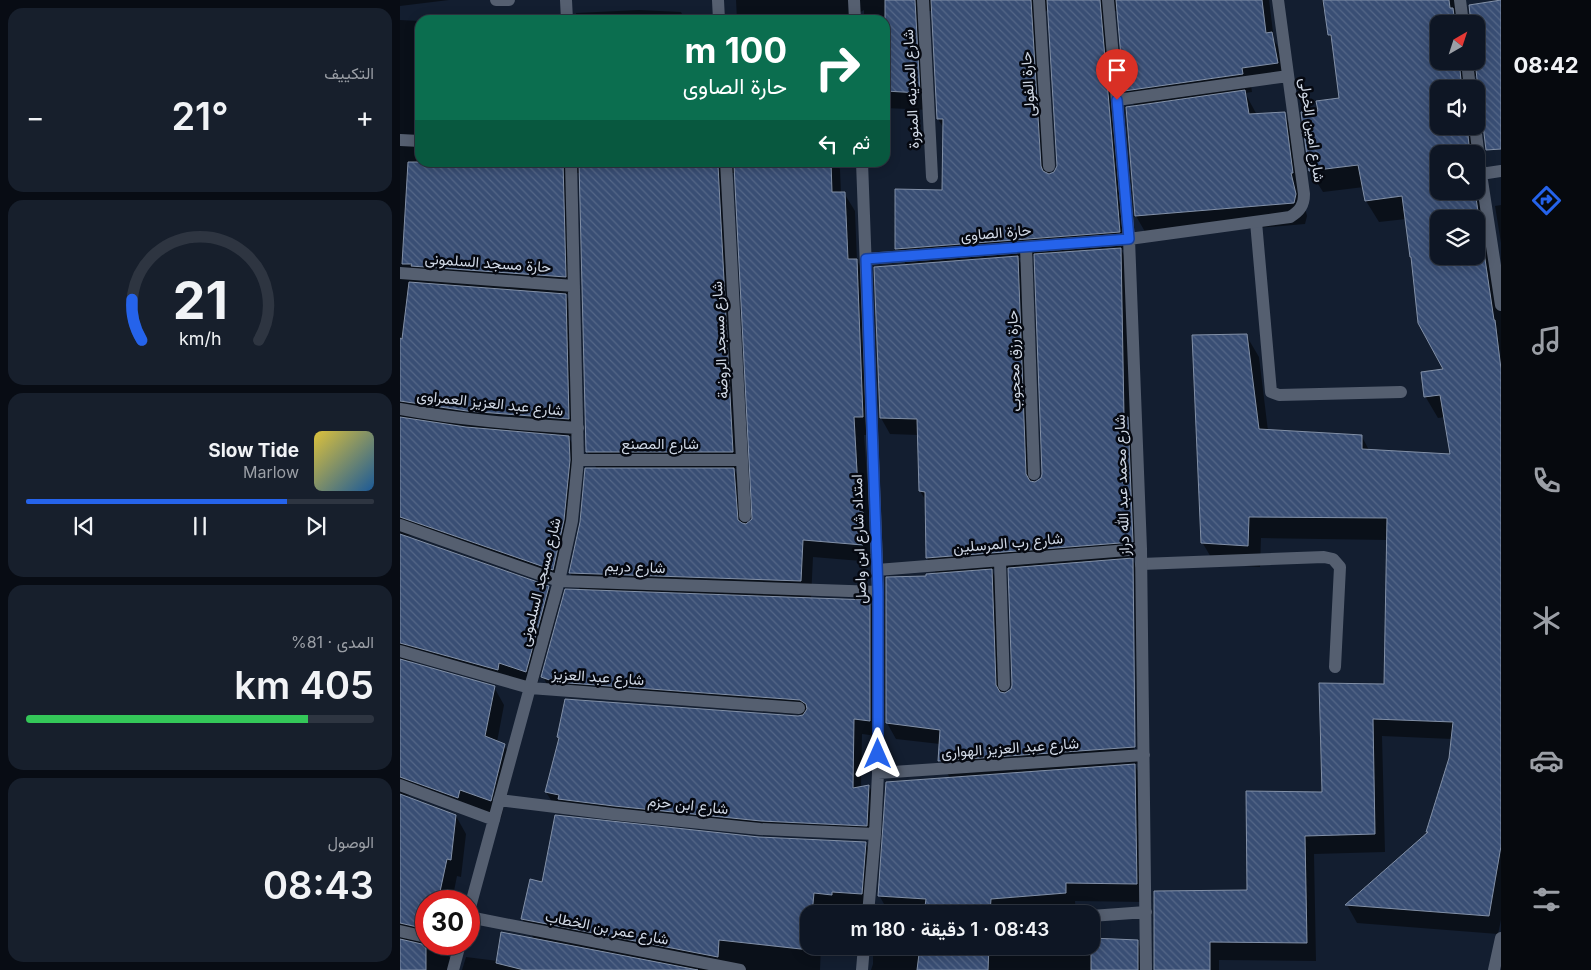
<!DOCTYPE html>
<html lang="ar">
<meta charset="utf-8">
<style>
:root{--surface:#0e1624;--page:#171f2c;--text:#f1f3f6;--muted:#9b9fa6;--line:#2e3541;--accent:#2563eb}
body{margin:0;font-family:Inter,Vazirmatn,sans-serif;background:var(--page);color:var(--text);direction:rtl;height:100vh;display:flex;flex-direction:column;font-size:19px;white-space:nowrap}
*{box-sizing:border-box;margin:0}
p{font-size:16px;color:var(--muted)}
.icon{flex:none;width:28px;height:28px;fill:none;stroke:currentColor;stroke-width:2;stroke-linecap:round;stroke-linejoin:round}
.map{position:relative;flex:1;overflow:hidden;direction:ltr}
.side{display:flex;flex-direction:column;gap:8px;padding:8px;background:#080c14;width:400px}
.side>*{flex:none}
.hud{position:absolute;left:15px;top:15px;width:475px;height:152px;border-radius:15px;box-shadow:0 2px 12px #0003,0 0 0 1px var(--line);direction:rtl;background:#0b6e4f;color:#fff;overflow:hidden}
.needle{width:32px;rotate:39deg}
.buttons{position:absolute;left:1030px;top:15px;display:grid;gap:10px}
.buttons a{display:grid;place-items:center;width:55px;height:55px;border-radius:10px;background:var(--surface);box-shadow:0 2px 12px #0003,0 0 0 1px var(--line);font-size:25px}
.speed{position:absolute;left:15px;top:890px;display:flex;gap:10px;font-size:25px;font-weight:700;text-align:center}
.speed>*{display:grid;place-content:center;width:65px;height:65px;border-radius:50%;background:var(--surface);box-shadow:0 2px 12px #0003,0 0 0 1px var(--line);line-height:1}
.speed .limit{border:8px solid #d22;background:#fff;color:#111}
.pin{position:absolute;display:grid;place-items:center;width:42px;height:42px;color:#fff;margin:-51px -21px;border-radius:50% 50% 50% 0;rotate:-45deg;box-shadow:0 0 5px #0007}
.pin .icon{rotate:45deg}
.me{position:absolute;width:55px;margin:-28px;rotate:0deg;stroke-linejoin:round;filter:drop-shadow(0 0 4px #0008)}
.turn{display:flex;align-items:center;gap:18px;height:105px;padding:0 20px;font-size:22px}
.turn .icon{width:65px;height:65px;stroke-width:2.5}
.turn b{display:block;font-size:35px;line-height:42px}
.then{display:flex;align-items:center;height:48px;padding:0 20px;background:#0003;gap:10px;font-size:19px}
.big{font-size:38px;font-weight:600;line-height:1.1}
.side .tile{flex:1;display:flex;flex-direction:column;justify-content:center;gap:8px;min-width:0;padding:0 18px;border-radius:15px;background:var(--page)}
.side .dial{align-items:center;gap:0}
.dial svg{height:130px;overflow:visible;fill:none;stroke:var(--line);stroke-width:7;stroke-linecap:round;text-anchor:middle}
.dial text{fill:var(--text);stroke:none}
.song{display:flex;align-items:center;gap:15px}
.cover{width:60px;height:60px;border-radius:8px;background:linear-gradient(135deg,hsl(50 70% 55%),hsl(210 70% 35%))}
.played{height:5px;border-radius:2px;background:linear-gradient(90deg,var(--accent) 75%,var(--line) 75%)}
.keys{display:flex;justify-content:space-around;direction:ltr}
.heat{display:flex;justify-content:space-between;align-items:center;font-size:28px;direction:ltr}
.charge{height:8px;border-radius:4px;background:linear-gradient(90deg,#34c759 81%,var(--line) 0)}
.trip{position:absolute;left:400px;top:905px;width:300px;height:50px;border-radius:15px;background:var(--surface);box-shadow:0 2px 12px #0003,0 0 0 1px var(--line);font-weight:600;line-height:50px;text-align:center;direction:rtl}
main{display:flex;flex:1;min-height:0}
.tabs{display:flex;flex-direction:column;width:90px;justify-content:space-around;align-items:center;background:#06090e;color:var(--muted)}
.tabs .icon{width:35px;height:35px}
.tabs .current{color:var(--accent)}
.tabs b{font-size:22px;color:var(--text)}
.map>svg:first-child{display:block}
</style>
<main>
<nav class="tabs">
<b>08:42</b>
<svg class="icon current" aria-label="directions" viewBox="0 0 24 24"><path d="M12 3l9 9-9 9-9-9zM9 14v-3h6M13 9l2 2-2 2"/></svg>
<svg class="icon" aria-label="music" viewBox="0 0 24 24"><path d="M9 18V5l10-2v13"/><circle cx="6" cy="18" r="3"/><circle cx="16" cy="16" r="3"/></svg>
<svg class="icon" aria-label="phone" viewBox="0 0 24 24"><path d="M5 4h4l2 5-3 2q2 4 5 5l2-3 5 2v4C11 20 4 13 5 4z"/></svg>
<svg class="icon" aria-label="climate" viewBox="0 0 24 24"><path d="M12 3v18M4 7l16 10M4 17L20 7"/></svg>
<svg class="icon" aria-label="car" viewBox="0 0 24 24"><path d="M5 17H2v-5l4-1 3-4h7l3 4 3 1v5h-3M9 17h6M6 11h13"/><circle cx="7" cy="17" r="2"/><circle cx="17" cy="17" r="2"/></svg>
<svg class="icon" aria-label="filters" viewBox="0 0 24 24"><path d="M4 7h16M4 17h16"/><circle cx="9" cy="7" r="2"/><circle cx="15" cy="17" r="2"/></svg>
</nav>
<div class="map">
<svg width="1101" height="970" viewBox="0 0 1101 970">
<defs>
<pattern id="building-back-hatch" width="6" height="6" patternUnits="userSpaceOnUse" patternTransform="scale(1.25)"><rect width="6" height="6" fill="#394e74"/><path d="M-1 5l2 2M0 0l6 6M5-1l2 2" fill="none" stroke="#556788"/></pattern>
</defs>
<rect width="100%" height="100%" fill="#131e30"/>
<path fill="#0007" fill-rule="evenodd" d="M0,0H49L0,6Z
M336,0H869L874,40L881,52L888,81L851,85L852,92L845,93L857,115L884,114L896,135L902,194L907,216L905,224L748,237L736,216L727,108L735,107L725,90L718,11H713L730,249L721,250L730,265L741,557L732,558L741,575L744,763L734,764L745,783L746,902L675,901L676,914H497L489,913L479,895L550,778L540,760V744L496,739L487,723L527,577L537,575L527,558L526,501L520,491L518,435L490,434L481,418L506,265L497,248L543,191L544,129L538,119L533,11H528L529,110L485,108V20H464V10L457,14L456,20H337ZM649,9L658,166L657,171L650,176L640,19L642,14ZM636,256L643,474L642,479L634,484L627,273L618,258ZM610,568L613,685L612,690L604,695L600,586L591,569ZM732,574H734L737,754H734Z
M922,0H1054L1059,10L1061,24H1039V61H1076L1101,1V80L1078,74L1072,79L1068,89H1039V126H1073L1101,307V652L988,540L861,538L860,567L815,564L802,542L846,335L859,357L868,431L962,437L969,450L1051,455L1045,417L1038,418L1025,396L1044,370L1013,260L1006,219L979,222L966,201L964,187L923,192L910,171L919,112L941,99L933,42L929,35L926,14L923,9ZM1039,154H1076V191H1039ZM1039,219H1076V256H1039Z
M239,10L281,12L285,20H177L176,13Z
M0,20L20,21V162H436L440,169L441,193H444L455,211L457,261L467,278L473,435H464L473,562L413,557L411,599L469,601L478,616V736L462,734L461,788L469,786L477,801L475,840L155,807L146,792L160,741L158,737L398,717L408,715L165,696L151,692L143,677L181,591L170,573L197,469L187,452L181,173H176L175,295L165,294L176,313L178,437L168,436L179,455L163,587L14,535L4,536L148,587L159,605L136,689L13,661L6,662L94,687L104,705L97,742L104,745L115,763L101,818L13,795L4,796L56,816L66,834L61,877L57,876L52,901H26V944H43L42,949L12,941L7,942L24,946L29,945L34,953L48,955L57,970H0ZM332,173H336L354,520L347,525L344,487L334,469H343Z
M1101,205V243L1095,206Z
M1101,676V920L1098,934L957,923L947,905L1028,834L1050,758L1052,739L982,736L985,852L914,854L916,961L819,960V970H755L848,891L923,793L985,685Z
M359,838L465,843L476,861L471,912L442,909V913L423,911V914H409V946H421L420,970H62L66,957L98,961L134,939L122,919L143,883Z
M737,941L747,959L748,970H471L473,964V946H518L645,951L646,946H691Z"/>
<path fill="url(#building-back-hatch)" stroke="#8290a7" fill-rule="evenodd" d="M485,0H515L520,93L485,91Z
M531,0H631L641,166L643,171L649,174L654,172L657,166L647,0H700L720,232L495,249V189L542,190L543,119H537Z
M716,0H862L866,33L872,32L878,63L842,68L843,74L724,91Z
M923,0H1049L1050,8H1053L1055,24H1039V61H1059L1062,89H1039V126H1067L1070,154H1039V191H1075L1094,320H1095L1101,369V846L1089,916L945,905L1028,832H1026L1049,758L1053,722L973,719L975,834L905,836L907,943L810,942V970H754V891L847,890L846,791L922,792L919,683L984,684L987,518L849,517L848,546L801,543L792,335L847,334L859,429L962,435V449L1050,454L1040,395L1024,397L1021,372L1043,369L1018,323L1011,257H1010L1002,196L965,201L958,165L909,171L901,112L918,111L916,101L939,98L931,35H928ZM1039,219H1076V256H1039Z
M1101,0V149L1086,150L1083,125L1081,121L1076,118V94L1078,88L1075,61L1076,24H1071L1069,5Z
M845,90L849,114L885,112L893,173H891L896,194L894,203L735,216L726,107Z
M8,162H163L166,277L11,266L12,264H2Z
M179,162H251L252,167L318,165L333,452H186Z
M348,162H431L432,192H445L448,259H457L463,417H454L457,471L461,512H463V545L403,540L401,581L169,573L180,522L185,468H334L338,520L342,523L346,524L352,519L334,165L348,164Z
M721,248L724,417H728L733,542L526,558L525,492L519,491L517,419L480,418L474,267L618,256L626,474L630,481L635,482L641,478L642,474L634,254Z
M9,282L166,294L169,419L67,411L0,401V338L2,339Z
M0,417L66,427L169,436L170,460L164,520L153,570L0,517Z
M0,534L149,586L126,672L99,663L98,670L0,643Z
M733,558L735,747L538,761L540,730L486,723V577L526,576V574L592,569L596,685L600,692L605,693L611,689L612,685L608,568Z
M165,589L470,600V721L454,719L453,788L469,785L467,826L361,821L214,806L158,799L159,795L145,792L159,738L157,737L165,699L398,716L403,715L407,709L406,704L400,700L155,682L141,677Z
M0,659L95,686L85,736L105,744L91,801L60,790L58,798L0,777Z
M735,764L737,884L666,883V893L591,899L590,914H524L526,899L478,896L486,782Z
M0,794L56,815L51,860L47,859L38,901H26V929L0,923Z
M155,815L359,837L466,842L462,894L432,892V895L414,893L412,914H409V946H410V950L319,940L318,957L121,919L130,879L142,882Z
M101,932L298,970H124L96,963Z
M691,938L738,940V970H691Z
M0,939L26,945V970H0Z
M520,946H589L588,970H517Z"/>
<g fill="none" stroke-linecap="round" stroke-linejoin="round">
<path stroke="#555f70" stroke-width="12" d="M856,222L871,392L879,395L1001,392
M741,564L924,557L933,559L940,567L935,667"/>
<path stroke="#555f70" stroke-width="12" d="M96,0H109
M166,0L167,20
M318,0L319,20
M454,0L455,20
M523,0L532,177
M639,0L649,166
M708,0L729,239L741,549L746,970
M1060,0L1063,24
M1067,61L1070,89
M717,100L888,76
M1075,126L1081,174L1101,305
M0,140L20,141
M326,162L345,516
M462,162L478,592V773L475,834L468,914
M1081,174L1101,171
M626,247L634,474
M466,259L729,239L890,217C900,211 904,205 904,194L878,0
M0,273L174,286
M0,409C59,420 118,424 178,428
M178,460H342
M0,525L159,581L478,592
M600,561L604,685
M477,570L741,549
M0,651L130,688L399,708
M478,773L744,755
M0,785L94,820
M99,800L213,814L360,829L475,834
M69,911L159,581L172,521L178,460L171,162
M691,916L746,912
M69,917L340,970
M0,931L26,937
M53,970L60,944
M462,970L464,946
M1094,970L1101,938"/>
</g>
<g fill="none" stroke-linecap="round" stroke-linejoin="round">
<defs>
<path id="route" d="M478,754V592L466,259L729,239L717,100"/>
</defs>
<use href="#route" stroke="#184099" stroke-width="12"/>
<use href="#route" stroke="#2563eb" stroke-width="9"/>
</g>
<g text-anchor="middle" stroke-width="5" stroke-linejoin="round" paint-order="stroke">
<g font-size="15" fill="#d0d8e5" stroke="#050810">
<text transform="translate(628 84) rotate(-94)" y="5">حارة الفولى</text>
<text transform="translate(511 89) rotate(-93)" y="5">شارع المدينه المنورة</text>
<text transform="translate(912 130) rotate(82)" y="5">شارع امين الخولى</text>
<text transform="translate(596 233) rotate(-5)" y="5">حارة الصاوى</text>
<text transform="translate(88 263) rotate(4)" y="5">حارة مسجد السلمونى</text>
<text transform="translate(320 340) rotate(-93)" y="5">شارع مسجد الروضة</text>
<text transform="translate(614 361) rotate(-92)" y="5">حارة رزق محجوب</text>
<text transform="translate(90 403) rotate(6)" y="5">شارع عبد العزيز العمراوى</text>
<text x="260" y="449">شارع المصنع</text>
<text transform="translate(722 485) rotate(-92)" y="5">شارع محمد عبد الله دراز</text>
<text transform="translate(459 539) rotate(-92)" y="5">امتداد شارع ابن واصل</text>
<text transform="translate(608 543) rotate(-5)" y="5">شارع رب المرسلين</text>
<text transform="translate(235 567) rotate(2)" y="5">شارع دريم</text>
<text transform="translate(140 582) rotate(-76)" y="5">شارع مسجد السلمونى</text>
<text transform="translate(198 677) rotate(4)" y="5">شارع عبد العزيز</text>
<text transform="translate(610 748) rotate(-4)" y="5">شارع عبد العزيز الهوارى</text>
<text transform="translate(288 805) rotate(6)" y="5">شارع ابن حزم</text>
<text transform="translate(207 928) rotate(11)" y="5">شارع عمر بن الخطاب</text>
</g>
</g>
</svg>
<div class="buttons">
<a><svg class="needle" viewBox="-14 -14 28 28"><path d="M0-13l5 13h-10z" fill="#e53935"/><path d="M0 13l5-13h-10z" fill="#9b9fa6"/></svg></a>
<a><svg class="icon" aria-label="sound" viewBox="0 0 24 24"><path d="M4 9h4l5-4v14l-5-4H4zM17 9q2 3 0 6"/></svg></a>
<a><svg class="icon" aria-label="search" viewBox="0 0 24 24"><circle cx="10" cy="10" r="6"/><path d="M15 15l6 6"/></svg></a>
<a><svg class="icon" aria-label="layers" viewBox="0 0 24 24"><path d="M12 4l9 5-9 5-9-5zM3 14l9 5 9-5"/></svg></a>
</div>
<div class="speed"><div class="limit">30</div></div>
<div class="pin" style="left:717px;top:100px;background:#d93025"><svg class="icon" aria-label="arrive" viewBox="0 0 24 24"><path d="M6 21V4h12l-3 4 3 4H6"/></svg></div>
<svg class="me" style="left:478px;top:754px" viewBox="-20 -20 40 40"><path d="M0-17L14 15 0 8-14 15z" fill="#2563eb" stroke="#fff" stroke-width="4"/></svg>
<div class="trip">08:43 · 1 دقيقة · 180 m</div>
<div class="hud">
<div class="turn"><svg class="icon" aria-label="right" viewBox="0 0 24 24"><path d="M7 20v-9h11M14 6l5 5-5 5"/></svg><div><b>100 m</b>حارة الصاوى</div></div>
<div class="then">ثم<svg class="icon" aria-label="left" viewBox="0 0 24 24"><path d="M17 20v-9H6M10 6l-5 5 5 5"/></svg></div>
</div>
</div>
<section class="side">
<div class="tile"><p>التكييف</p>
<div class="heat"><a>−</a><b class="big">21°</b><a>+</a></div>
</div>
<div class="tile dial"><svg viewBox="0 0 100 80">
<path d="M14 69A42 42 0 1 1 86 69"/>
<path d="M14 69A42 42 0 0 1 8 44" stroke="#2563eb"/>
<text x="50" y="56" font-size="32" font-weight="700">21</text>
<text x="50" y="72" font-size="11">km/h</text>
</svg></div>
<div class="tile">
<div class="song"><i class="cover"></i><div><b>Slow Tide</b><p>Marlow</p></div></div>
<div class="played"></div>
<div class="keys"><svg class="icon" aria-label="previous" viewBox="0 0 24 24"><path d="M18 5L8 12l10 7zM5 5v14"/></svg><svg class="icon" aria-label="pause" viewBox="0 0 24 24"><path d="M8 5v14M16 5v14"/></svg><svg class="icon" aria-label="next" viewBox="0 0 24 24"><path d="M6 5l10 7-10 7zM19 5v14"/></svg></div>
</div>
<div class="tile"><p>المدى · 81%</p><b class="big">405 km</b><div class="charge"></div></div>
<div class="tile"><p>الوصول</p><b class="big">08:43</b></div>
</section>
</main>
